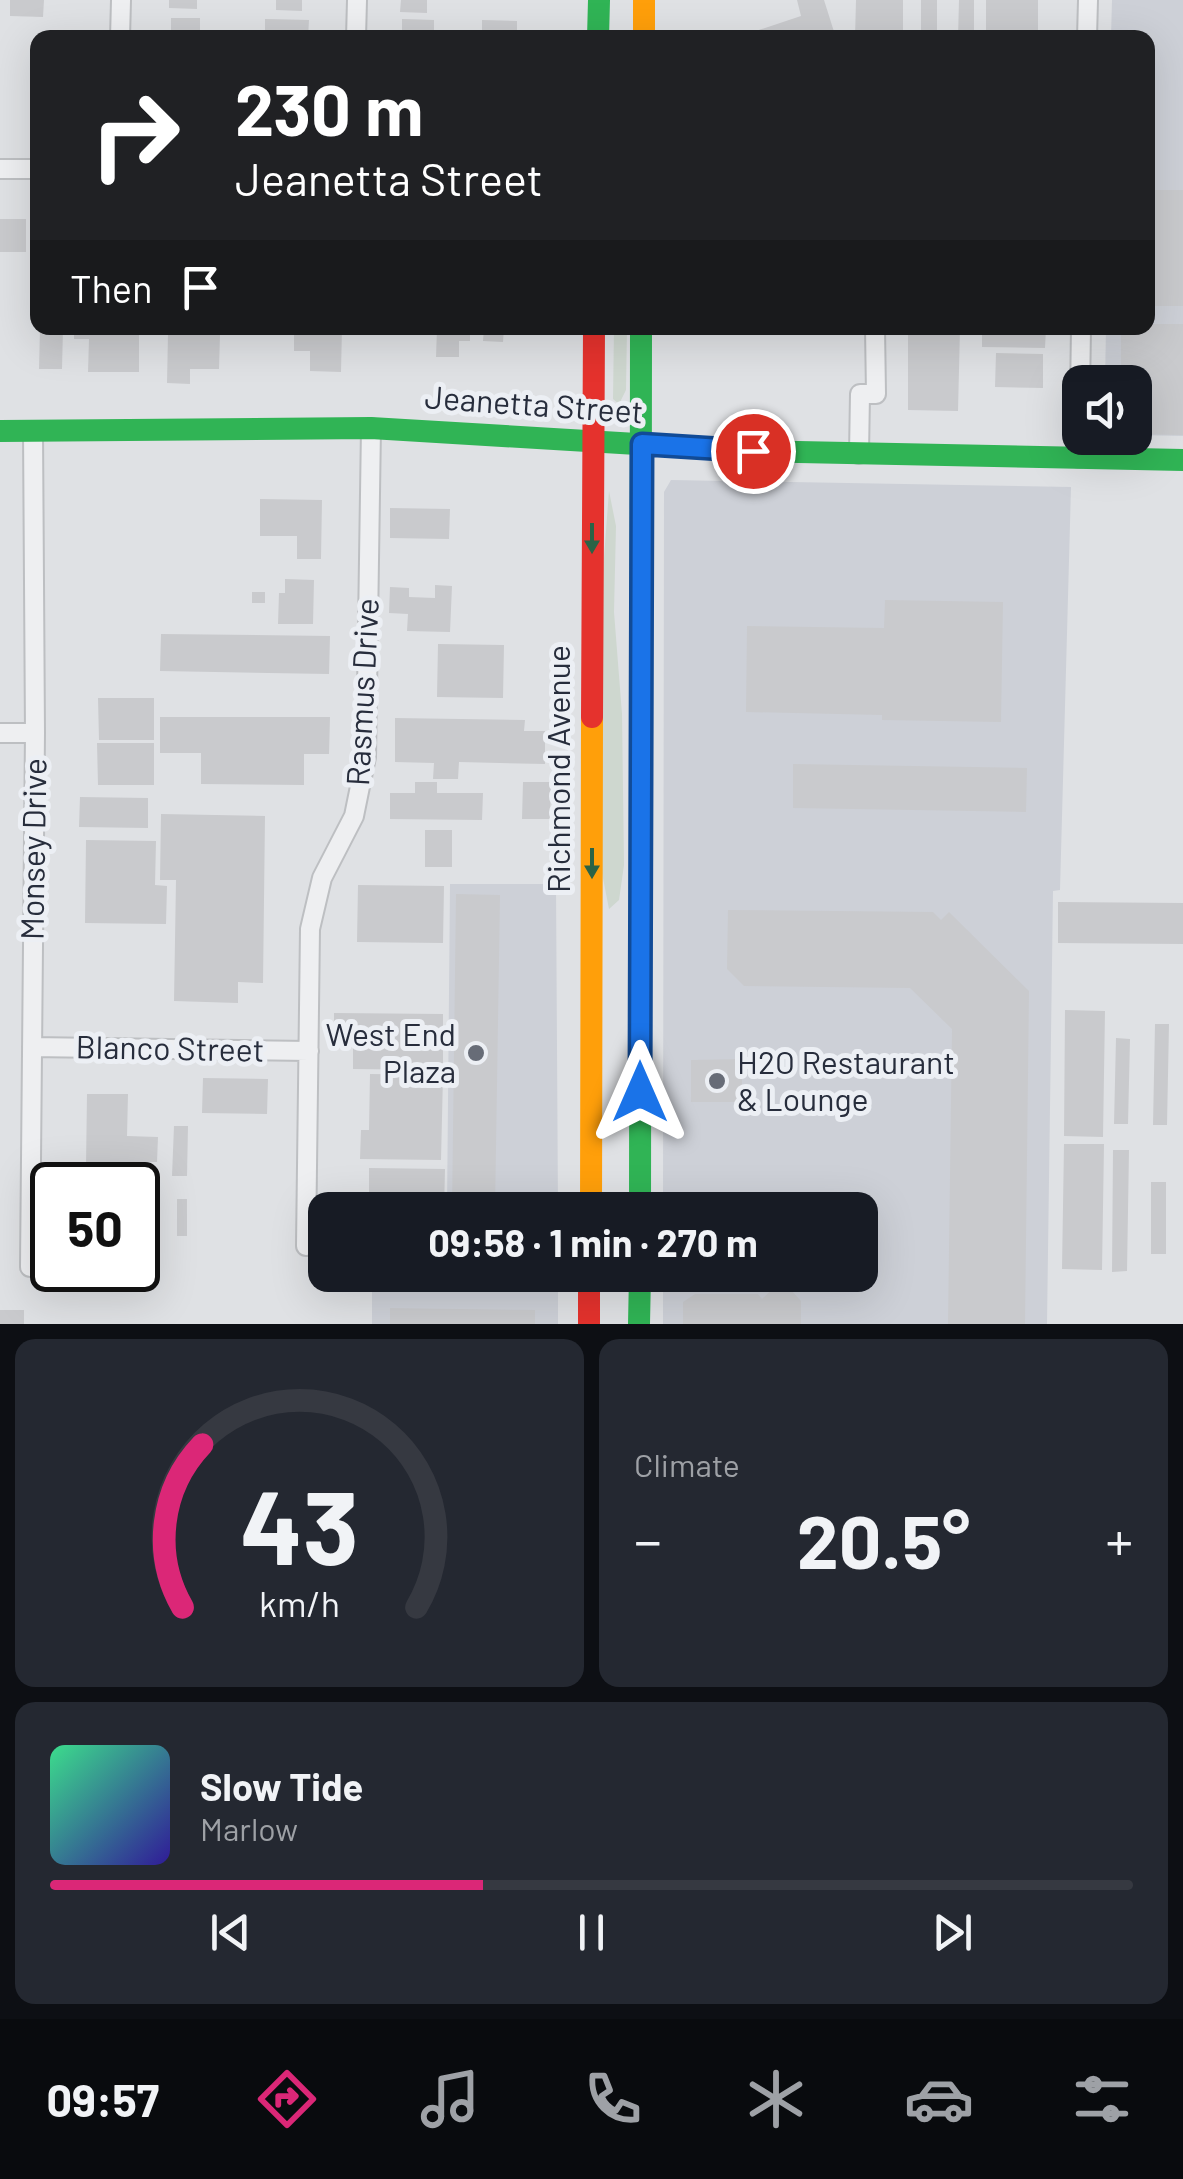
<!DOCTYPE html>
<meta charset="utf-8">
<style>
:root{--surface:#171b24;--page:#242831;--text:#f1f3f6;--muted:#9ea1a6;--line:#363941;--accent:#db2777}
body{margin:0;font-family:Barlow,sans-serif;background:var(--page);color:var(--text);height:100vh;display:flex;flex-direction:column;font-size:38px;white-space:nowrap}
*{box-sizing:border-box;margin:0}
p{font-size:32px;color:var(--muted)}
.icon{flex:none;width:55px;height:55px;fill:none;stroke:currentColor;stroke-width:2;stroke-linecap:round;stroke-linejoin:round}
.map{position:relative;height:1324px;overflow:hidden}
.drawer{display:flex;flex-direction:column;gap:15px;padding:15px;background:#0d0f14;flex:1}
.drawer>*{flex:none}
.hud{position:absolute;left:30px;top:30px;width:1125px;height:305px;border-radius:20px;box-shadow:0 10px 40px #0002;background:#202124;color:#fff;overflow:hidden}
.controls{position:absolute;left:1062px;top:365px;display:grid;gap:20px}
.controls a{display:grid;place-items:center;width:90px;height:90px;border-radius:20px;background:var(--surface);box-shadow:0 10px 40px #0002;font-size:50px}
.speed{position:absolute;left:30px;top:1162px;display:flex;gap:20px;font-size:50px;font-weight:700;text-align:center}
.speed>*{display:grid;place-content:center;width:130px;height:130px;border-radius:50%;background:var(--surface);box-shadow:0 10px 40px #0002;line-height:1}
.speed .limit{border:5px solid #111;border-radius:15px;background:#fff;color:#111}
.pin{position:absolute;display:grid;place-items:center;width:85px;height:85px;color:#fff;margin:-42px;border:5px solid #fff;border-radius:50%;box-shadow:0 2px 10px #0007}
.me{position:absolute;width:110px;margin:-55px;rotate:0deg;stroke-linejoin:round;filter:drop-shadow(0 0 8px #0008)}
.turn{display:flex;align-items:center;gap:35px;height:210px;padding:0 40px;font-size:45px}
.turn .icon{width:130px;height:130px;stroke-width:2.5}
.turn b{display:block;font-size:70px;line-height:85px}
.then{display:flex;align-items:center;height:95px;padding:0 40px;background:#0003;gap:20px;font-size:38px}
.big{font-size:75px;font-weight:700;line-height:1.1}
.drawer .widget{flex:1;display:flex;flex-direction:column;justify-content:center;gap:15px;min-width:0;padding:0 35px;border-radius:20px;background:var(--page)}
.drawer .dial{align-items:center;gap:0}
.dial svg{height:260px;overflow:visible;fill:none;stroke:var(--line);stroke-width:7;stroke-linecap:round;text-anchor:middle}
.dial text{fill:var(--text);stroke:none}
.song{display:flex;align-items:center;gap:30px}
.cover{width:120px;height:120px;border-radius:15px;background:linear-gradient(135deg,hsl(150 70% 55%),hsl(250 70% 35%))}
.played{height:10px;border-radius:5px;background:linear-gradient(90deg,var(--accent) 40%,var(--line) 40%)}
.keys{display:flex;justify-content:space-around;direction:ltr}
.heat{display:flex;justify-content:space-between;align-items:center;font-size:55px;direction:ltr}
.drawer .tiles{flex:1;display:grid;gap:15px;grid-template-columns:1fr 1fr}
.widget:last-child{grid-column:span 2}
.trip{position:absolute;left:308px;top:1192px;width:570px;height:100px;border-radius:20px;background:var(--surface);box-shadow:0 10px 40px #0002;font-weight:700;line-height:100px;text-align:center}
.tab-bar{display:flex;height:160px;justify-content:space-around;align-items:center;background:#090b0e;color:var(--muted)}
.tab-bar .icon{width:70px;height:70px}
.tab-bar .active{color:var(--accent)}
.tab-bar b{font-size:45px;color:var(--text)}
.map>svg:first-child{display:block}
</style>
<div class="map">
<svg width="1183" height="1324" viewBox="0 0 1183 1324">
<rect width="100%" height="100%" fill="#dfe1e4"/>
<path fill="#cdd0d7" d="M1112,0H1183V436L1135,435V382H1105L1106,328H1148V38L1111,37Z
M671,480L1071,487L1060,890L1053,891L1047,1324H663V1275H860V1210H663L664,492Z
M450,884H556L558,1210H447Z
M447,1275H558V1324H372V1286L446,1288Z"/>
<path fill="#ced7cf" d="M614,328H627L626,390L619,404L613,399Z
M609,491L616,526L614,612L622,714L624,865L619,900L609,909L602,873L601,597Z"/>
<path fill="#c9cacd" d="M10,0H44L43,17L10,16Z
M169,0H197V9L169,8Z
M276,0H302V11L276,10Z
M401,0H427V13L400,12Z
M797,0H824L836,38H735L801,16Z
M856,0H903V38H855Z
M921,0H937V38H921Z
M959,0H974V38H958Z
M986,0H1038V38H986Z
M171,18H200V38H171Z
M265,19L309,20L308,38L265,37Z
M402,19L434,20V38H402Z
M482,20L517,21V38H482Z
M1148,190H1183V306H1148Z
M0,219H26V252H0Z
M33,222H38V253H33Z
M1148,324H1183V435L1135,434V382H1121V328H1148Z
M40,328H63L62,369H39Z
M74,328H100V335H139V372H88L89,339H74Z
M326,328H342L341,372L310,371V351H294V334H326Z
M437,328H470V341H459V357H436Z
M484,328H504L503,342L483,341Z
M908,328H960L958,411L908,410Z
M982,328H1046L1045,348L982,347Z
M168,334L220,335L219,369H190V384L167,383Z
M996,353L1043,354V388L995,387Z
M260,499L322,500L321,559H297V536H260Z
M390,508L450,509L449,539L390,538Z
M285,579L314,580L313,624H278L279,593H285Z
M435,585L452,586L450,632L407,631L408,614L389,613L390,587L409,588V597L435,598Z
M252,592H265V603H252Z
M885,600L1003,602L1001,722L882,720V715L746,712L747,626L884,628Z
M161,634L330,636L329,674L160,671Z
M438,644L504,645L503,698L437,697Z
M98,698H154V740H99Z
M160,717H330L329,754H304V785L201,784V753H160Z
M395,718L525,720L524,731H545V764L459,762L458,779H433L434,763L395,762Z
M97,743H154V785H98Z
M793,764L1027,768L1026,812L793,808Z
M415,782H437V793H483L482,820L390,819V793H415Z
M523,782H551L550,819H522Z
M80,797L148,798V828L79,827Z
M161,814L265,816L263,983L238,982V1003L174,1001L176,880H160Z
M425,830H452V867H425Z
M86,840L156,841L155,885L167,886L166,924L85,923Z
M358,885L444,886L443,943L357,942Z
M456,894L500,895L495,1210H452Z
M1058,902L1183,903V944L1058,943Z
M728,910L933,912L941,920L949,912L1029,991L1025,1324H948L952,1029L910,988L744,986L727,969Z
M1065,1010L1105,1011L1103,1137L1064,1136Z
M334,1013L443,1014V1070L353,1069V1044H334Z
M1155,1024H1169L1167,1125H1153Z
M1116,1038L1130,1039L1128,1124H1114Z
M742,1059V1102H691V1060Z
M370,1074L443,1075L441,1160L360,1159L361,1130H369Z
M203,1078L268,1079L267,1114L202,1113Z
M87,1094H128L127,1136L158,1137L157,1162H114V1185H76L77,1166H86Z
M174,1126H188L187,1176H172Z
M1064,1144H1104L1102,1270L1062,1269Z
M1113,1150H1129L1127,1271L1112,1272Z
M369,1168L445,1169L444,1210H369Z
M1151,1182H1166V1254H1151Z
M177,1199H187V1236H177Z
M705,1201L744,1202V1210H705Z
M451,1275H494L493,1287L451,1286Z
M782,1280L801,1301V1324H683V1302L695,1294H758L762,1299Z
M390,1308L535,1310V1324H390Z
M0,1310H24V1324H0Z"/>
<g fill="none" stroke-linecap="round" stroke-linejoin="round">
<defs>
<path id="street" d="M120,38L121,0
M356,38L357,0
M1087,38L1088,0
M0,169H38
M859,454L860,394H876L875,328
M1079,458L1081,328
M0,733H35
M32,1047L309,1051
M306,1246L310,929L322,878L354,816L366,757L371,428
M30,1267L35,733L33,431"/>
</defs>
<use href="#street" stroke="#bdbfc2" stroke-width="22"/>
<use href="#street" stroke="#eeeff1" stroke-width="18"/>
<path stroke="#30b455" stroke-width="22" d="M598,38L599,0
M0,431L371,428L753,451L1183,460
M640,1210L641,328
M639,1324L640,1275"/>
<path stroke="#ff9f0a" stroke-width="22" d="M644,0V38
M591,1210L592,717"/>
<path stroke="#e5322d" stroke-width="22" d="M592,717L594,328
M589,1275V1324"/>
</g>
<defs><path id="oneway-solid" d="M-6-.8H1V-3.2L6.5 0L1 3.2V.8H-6Z" transform="scale(2.5)"/></defs>
<g fill="#2b6346">
<use href="#oneway-solid" transform="translate(592 538) rotate(90)"/>
<use href="#oneway-solid" transform="translate(592 863) rotate(90)"/>
</g>
<g fill="none" stroke-linecap="round" stroke-linejoin="round">
<defs>
<path id="route" d="M640,1092L642,444L753,451"/>
</defs>
<use href="#route" stroke="#114b97" stroke-width="25"/>
<use href="#route" stroke="#1a73e8" stroke-width="18"/>
</g>
<g fill="#676c77" stroke="#eceff4" stroke-width="4">
<circle cx="476" cy="1053" r="10"/>
<circle cx="717" cy="1081" r="10"/>
</g>
<g text-anchor="middle" stroke-width="10" stroke-linejoin="round" paint-order="stroke">
<g font-size="32" fill="#272d3c" stroke="#eceff4">
<text transform="translate(534 405) rotate(4)" y="11">Jeanetta Street</text>
<text transform="translate(363 692) rotate(-87)" y="11">Rasmus Drive</text>
<text transform="translate(559 769) rotate(-90)" y="11">Richmond Avenue</text>
<text transform="translate(34 849) rotate(-89)" y="11">Monsey Drive</text>
<text transform="translate(170 1049) rotate(1)" y="11">Blanco Street</text>
</g>
<g font-size="32" fill="#272d3c" stroke="#eceff4" text-anchor="end">
<text x="456" y="1046">West End<tspan x="456" dy="37">Plaza</tspan></text>
<text x="737" y="1074" text-anchor="start">H2O Restaurant<tspan x="737" dy="37">&amp; Lounge</tspan></text>
</g>
</g>
</svg>
<div class="controls">
<a><svg class="icon" aria-label="sound" viewBox="0 0 24 24"><path d="M4 9h4l5-4v14l-5-4H4zM17 9q2 3 0 6"/></svg></a>
</div>
<div class="speed"><div class="limit">50</div></div>
<div class="pin" style="left:753px;top:451px;background:#d93025"><svg class="icon" aria-label="arrive" viewBox="0 0 24 24"><path d="M6 21V4h12l-3 4 3 4H6"/></svg></div>
<svg class="me" style="left:640px;top:1092px" viewBox="-20 -20 40 40"><path d="M0-17L14 15 0 8-14 15z" fill="#1a73e8" stroke="#fff" stroke-width="4"/></svg>
<div class="trip">09:58 · 1 min · 270 m</div>
<div class="hud">
<div class="turn"><svg class="icon" aria-label="right" viewBox="0 0 24 24"><path d="M7 20v-9h11M14 6l5 5-5 5"/></svg><div><b>230 m</b>Jeanetta Street</div></div>
<div class="then">Then<svg class="icon" aria-label="arrive" viewBox="0 0 24 24"><path d="M6 21V4h12l-3 4 3 4H6"/></svg></div>
</div>
</div>
<section class="drawer">
<div class="tiles">
<div class="widget dial"><svg viewBox="0 0 100 80">
<path d="M14 69A42 42 0 1 1 86 69"/>
<path d="M14 69A42 42 0 0 1 20 19" stroke="#db2777"/>
<text x="50" y="56" font-size="32" font-weight="700">43</text>
<text x="50" y="72" font-size="11">km/h</text>
</svg></div>
<div class="widget"><p>Climate</p>
<div class="heat"><a>−</a><b class="big">20.5°</b><a>+</a></div>
</div>
<div class="widget">
<div class="song"><i class="cover"></i><div><b>Slow Tide</b><p>Marlow</p></div></div>
<div class="played"></div>
<div class="keys"><svg class="icon" aria-label="previous" viewBox="0 0 24 24"><path d="M18 5L8 12l10 7zM5 5v14"/></svg><svg class="icon" aria-label="pause" viewBox="0 0 24 24"><path d="M8 5v14M16 5v14"/></svg><svg class="icon" aria-label="next" viewBox="0 0 24 24"><path d="M6 5l10 7-10 7zM19 5v14"/></svg></div>
</div>
</div>
</section>
<nav class="tab-bar">
<b>09:57</b>
<svg class="icon active" aria-label="directions" viewBox="0 0 24 24"><path d="M12 3l9 9-9 9-9-9zM9 14v-3h6M13 9l2 2-2 2"/></svg>
<svg class="icon" aria-label="music" viewBox="0 0 24 24"><path d="M9 18V5l10-2v13"/><circle cx="6" cy="18" r="3"/><circle cx="16" cy="16" r="3"/></svg>
<svg class="icon" aria-label="phone" viewBox="0 0 24 24"><path d="M5 4h4l2 5-3 2q2 4 5 5l2-3 5 2v4C11 20 4 13 5 4z"/></svg>
<svg class="icon" aria-label="climate" viewBox="0 0 24 24"><path d="M12 3v18M4 7l16 10M4 17L20 7"/></svg>
<svg class="icon" aria-label="car" viewBox="0 0 24 24"><path d="M5 17H2v-5l4-1 3-4h7l3 4 3 1v5h-3M9 17h6M6 11h13"/><circle cx="7" cy="17" r="2"/><circle cx="17" cy="17" r="2"/></svg>
<svg class="icon" aria-label="filters" viewBox="0 0 24 24"><path d="M4 7h16M4 17h16"/><circle cx="9" cy="7" r="2"/><circle cx="15" cy="17" r="2"/></svg>
</nav>
